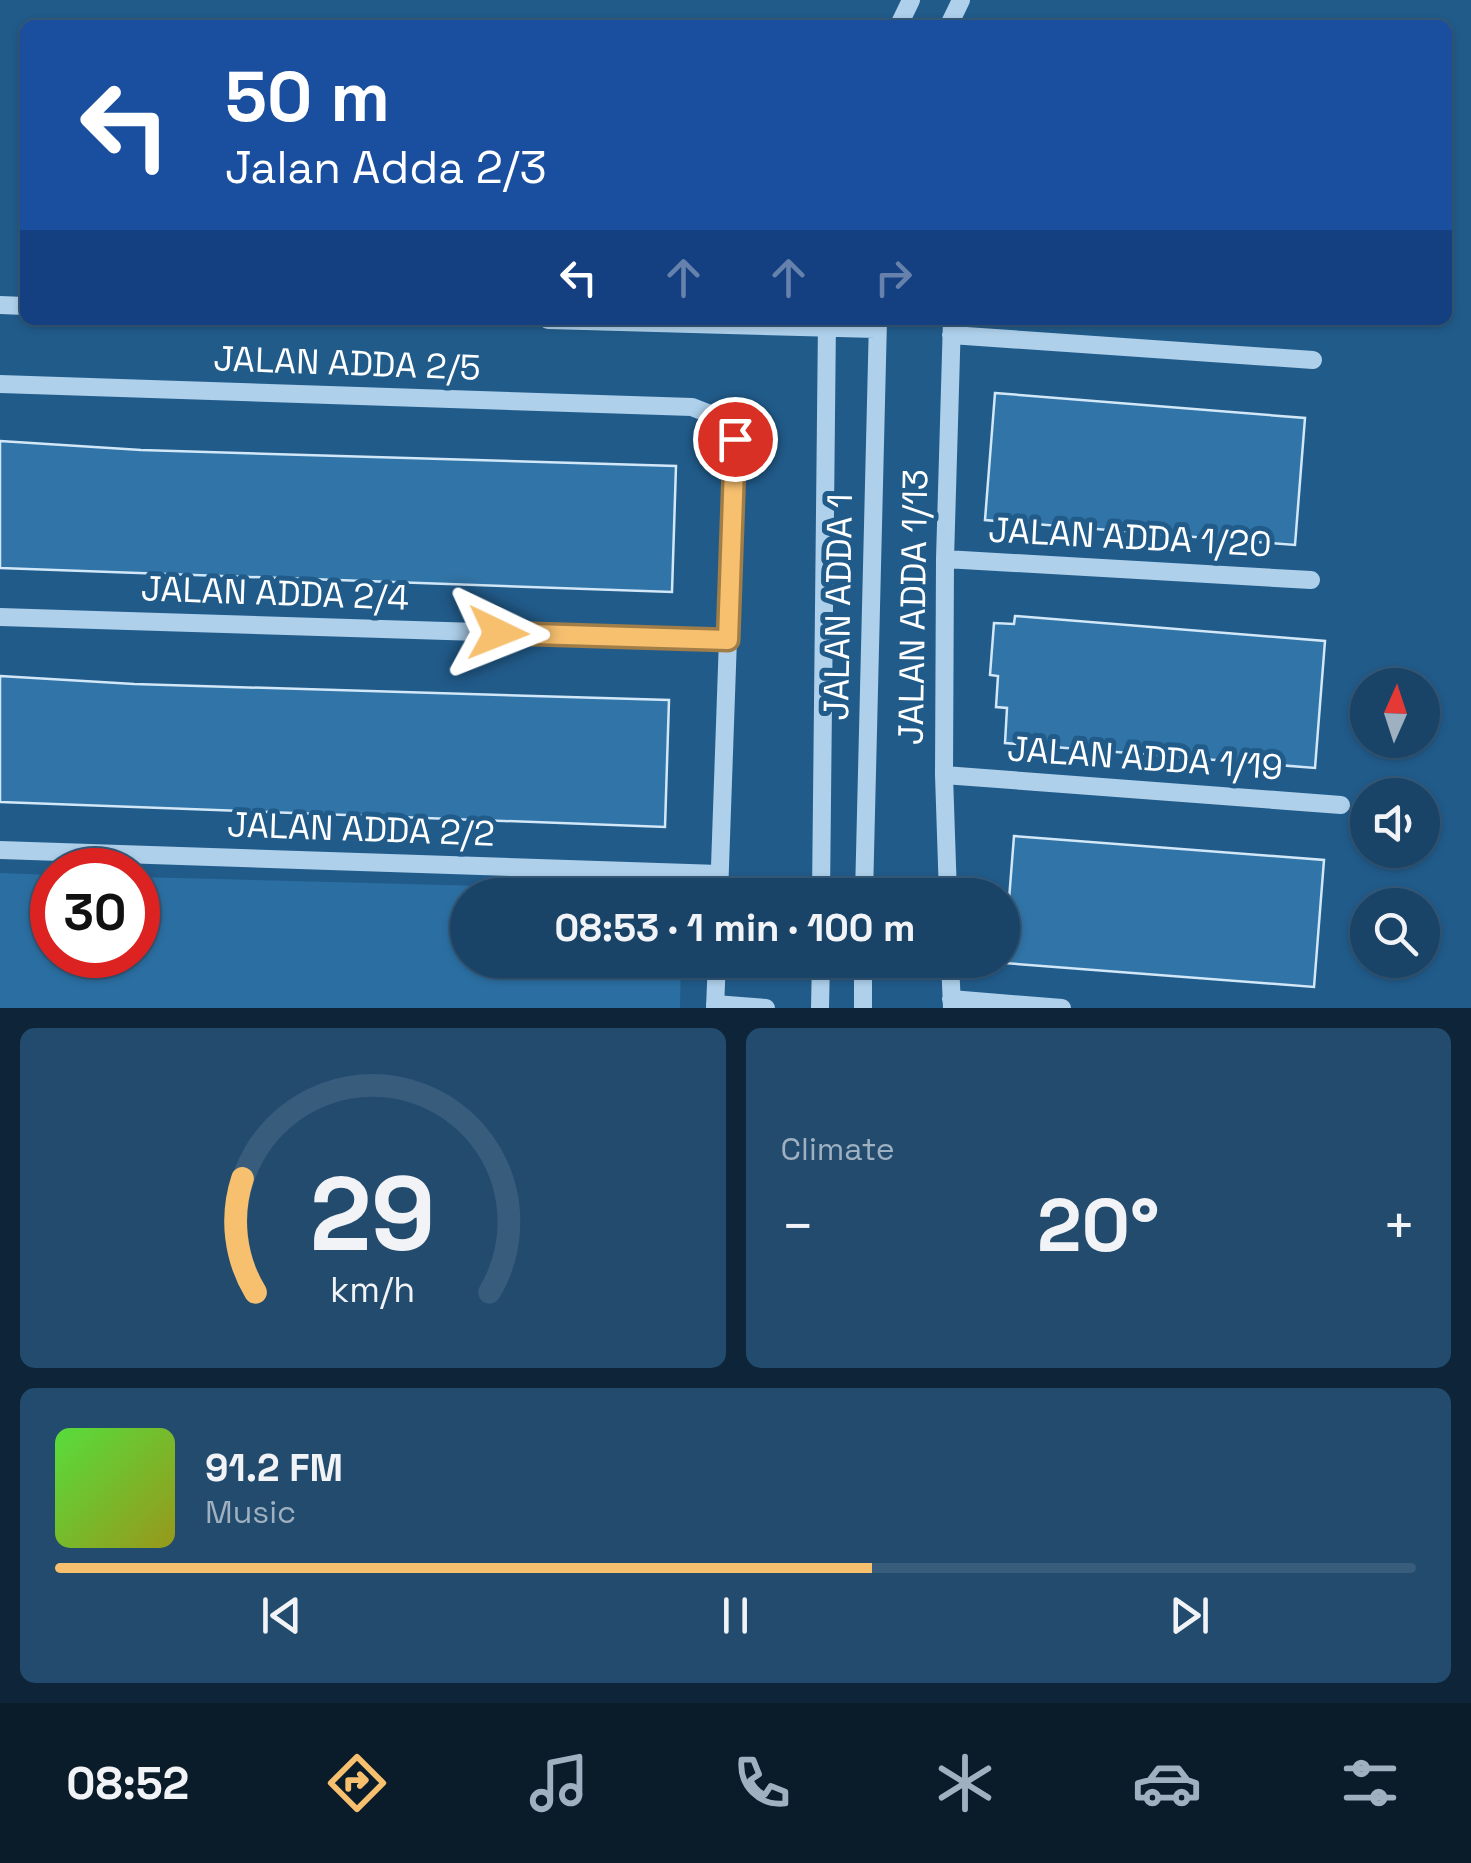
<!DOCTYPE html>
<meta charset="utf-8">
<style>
:root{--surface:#194468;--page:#224b6e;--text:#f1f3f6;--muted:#9fb0c0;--line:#375c7c;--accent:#f7c06f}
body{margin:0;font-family:"Space Grotesk",sans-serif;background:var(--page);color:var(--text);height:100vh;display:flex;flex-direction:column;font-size:38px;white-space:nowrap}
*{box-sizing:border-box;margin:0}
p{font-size:32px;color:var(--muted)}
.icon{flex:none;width:55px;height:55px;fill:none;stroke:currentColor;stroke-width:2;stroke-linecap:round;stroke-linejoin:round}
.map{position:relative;height:1008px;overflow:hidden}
.side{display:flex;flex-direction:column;gap:20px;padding:20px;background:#0e2539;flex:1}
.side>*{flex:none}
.top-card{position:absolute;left:20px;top:20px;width:1432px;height:305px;border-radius:15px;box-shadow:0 2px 8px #0004,0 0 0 2px var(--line);background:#1a4fa0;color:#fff;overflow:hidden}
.needle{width:65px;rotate:3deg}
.buttons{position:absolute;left:1350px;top:668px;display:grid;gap:20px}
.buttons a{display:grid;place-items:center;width:90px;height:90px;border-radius:50%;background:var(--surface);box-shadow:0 2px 8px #0004,0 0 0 2px var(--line);font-size:50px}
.speed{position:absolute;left:30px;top:848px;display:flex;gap:20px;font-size:50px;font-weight:700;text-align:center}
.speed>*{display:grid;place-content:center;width:130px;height:130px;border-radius:50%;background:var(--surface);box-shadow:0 2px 8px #0004,0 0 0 2px var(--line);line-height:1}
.speed .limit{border:15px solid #d22;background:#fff;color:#111}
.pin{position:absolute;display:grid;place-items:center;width:85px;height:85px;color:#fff;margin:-42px;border:5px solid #fff;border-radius:50%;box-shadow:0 2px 10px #0007}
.me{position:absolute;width:110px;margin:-55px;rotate:92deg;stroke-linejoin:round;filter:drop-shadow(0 0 8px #0008)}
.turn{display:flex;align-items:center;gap:35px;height:210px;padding:0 40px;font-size:45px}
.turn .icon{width:130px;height:130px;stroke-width:2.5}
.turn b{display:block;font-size:70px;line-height:85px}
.lanes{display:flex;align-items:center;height:95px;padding:0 40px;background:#0003;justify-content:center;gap:50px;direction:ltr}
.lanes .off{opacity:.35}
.big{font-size:75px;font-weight:700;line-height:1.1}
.side .card{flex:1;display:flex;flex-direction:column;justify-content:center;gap:15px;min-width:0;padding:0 35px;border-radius:15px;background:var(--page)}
.side .dial{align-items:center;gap:0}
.dial svg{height:260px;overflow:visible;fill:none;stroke:var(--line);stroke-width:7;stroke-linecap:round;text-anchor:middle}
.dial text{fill:var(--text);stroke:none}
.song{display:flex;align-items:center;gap:30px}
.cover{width:120px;height:120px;border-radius:15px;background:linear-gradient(135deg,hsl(110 70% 55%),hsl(60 70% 35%))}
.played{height:10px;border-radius:5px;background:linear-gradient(90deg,var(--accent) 60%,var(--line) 60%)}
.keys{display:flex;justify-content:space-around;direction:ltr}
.heat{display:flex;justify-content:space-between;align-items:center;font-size:55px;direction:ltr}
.side .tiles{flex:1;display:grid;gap:20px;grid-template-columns:1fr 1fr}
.card:last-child{grid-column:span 2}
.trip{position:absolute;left:450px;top:878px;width:570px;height:100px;border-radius:50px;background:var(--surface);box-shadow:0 2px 8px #0004,0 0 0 2px var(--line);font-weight:700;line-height:100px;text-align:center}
.menu{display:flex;height:160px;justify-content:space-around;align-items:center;background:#0a1b2a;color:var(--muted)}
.menu .icon{width:70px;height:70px}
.menu .current{color:var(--accent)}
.menu b{font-size:45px;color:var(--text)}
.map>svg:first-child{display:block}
</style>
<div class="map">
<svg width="1471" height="1008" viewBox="0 0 1471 1008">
<rect width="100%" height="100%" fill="#215b8a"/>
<path fill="#2b6fa2" d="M0,873L52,875V955H138V877L667,891L671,895H468V960H681L680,1008H0Z"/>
<path fill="#3174a7" stroke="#d2e8f8" stroke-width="2.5" d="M995,393L1305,418L1295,545L985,520Z
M0,441L141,450L676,466L672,592L0,568Z
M1015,616L1325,641L1315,768L1005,743L1007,708L996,707L998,676L990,675L994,623L1014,624Z
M0,676L134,684L669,700L665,827L0,802Z
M1014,836L1324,860L1314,987L1004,963Z"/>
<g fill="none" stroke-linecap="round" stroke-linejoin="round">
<path stroke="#aed0eb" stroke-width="18" d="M899,25L911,0
M949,25L961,0
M0,305L25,306
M548,320L876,329
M951,335L1313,360
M0,384L692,407L720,418L735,439L719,895
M945,559L1311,580
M0,617L728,640
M944,775L1341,805
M0,850L719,874
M821,895L827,320
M864,895L878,320
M948,895L944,775L945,559L952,320
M731,960L863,966
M863,960V1008
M950,960L952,1008
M951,999L1062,1008
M715,1004L766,1008
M715,1008L717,960
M820,1008L821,960"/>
</g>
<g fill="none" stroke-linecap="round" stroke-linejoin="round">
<defs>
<path id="route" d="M498,633L728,640L735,439"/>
</defs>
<use href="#route" stroke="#a17d48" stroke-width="25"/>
<use href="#route" stroke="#f7c06f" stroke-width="18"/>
</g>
<g text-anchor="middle" stroke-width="10" stroke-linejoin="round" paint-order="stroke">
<g font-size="35" fill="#fff" stroke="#215b8a">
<text transform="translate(347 363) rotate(2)" y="12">JALAN ADDA 2/5</text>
<text transform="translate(1130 537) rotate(3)" y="12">JALAN ADDA 1/20</text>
<text transform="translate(275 593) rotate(2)" y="12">JALAN ADDA 2/4</text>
<text transform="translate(838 607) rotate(-89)" y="12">JALAN ADDA 1</text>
<text transform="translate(913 607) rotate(-89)" y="12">JALAN ADDA 1/13</text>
<text transform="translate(1145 758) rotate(4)" y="12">JALAN ADDA 1/19</text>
<text transform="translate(361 829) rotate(2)" y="12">JALAN ADDA 2/2</text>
</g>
</g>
</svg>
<div class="buttons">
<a><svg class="needle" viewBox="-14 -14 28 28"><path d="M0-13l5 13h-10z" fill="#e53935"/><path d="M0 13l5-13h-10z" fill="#9fb0c0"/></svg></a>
<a><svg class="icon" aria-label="sound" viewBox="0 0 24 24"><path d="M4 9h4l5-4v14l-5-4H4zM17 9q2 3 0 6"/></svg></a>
<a><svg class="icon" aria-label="search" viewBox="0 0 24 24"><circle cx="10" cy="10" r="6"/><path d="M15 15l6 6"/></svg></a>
</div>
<div class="speed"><div class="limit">30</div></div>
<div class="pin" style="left:735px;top:439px;background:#d93025"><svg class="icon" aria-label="arrive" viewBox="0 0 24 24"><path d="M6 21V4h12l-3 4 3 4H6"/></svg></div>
<svg class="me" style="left:498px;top:633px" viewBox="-20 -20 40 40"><path d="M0-17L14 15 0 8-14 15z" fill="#f7c06f" stroke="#fff" stroke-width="4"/></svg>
<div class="trip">08:53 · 1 min · 100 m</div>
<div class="top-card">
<div class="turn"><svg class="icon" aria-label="left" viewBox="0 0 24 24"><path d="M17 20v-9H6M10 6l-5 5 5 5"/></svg><div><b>50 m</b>Jalan Adda 2/3</div></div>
<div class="lanes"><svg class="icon" aria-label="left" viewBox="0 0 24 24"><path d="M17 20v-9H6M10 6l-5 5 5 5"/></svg><svg class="icon off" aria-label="ahead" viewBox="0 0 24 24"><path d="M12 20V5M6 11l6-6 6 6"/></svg><svg class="icon off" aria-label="ahead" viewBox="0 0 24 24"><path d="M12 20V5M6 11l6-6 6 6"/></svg><svg class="icon off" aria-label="right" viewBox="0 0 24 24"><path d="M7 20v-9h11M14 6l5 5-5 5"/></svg></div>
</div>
</div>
<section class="side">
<div class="tiles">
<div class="card dial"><svg viewBox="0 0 100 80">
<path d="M14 69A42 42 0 1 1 86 69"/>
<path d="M14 69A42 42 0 0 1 10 34" stroke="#f7c06f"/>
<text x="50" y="56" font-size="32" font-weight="700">29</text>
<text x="50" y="72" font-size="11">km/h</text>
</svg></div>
<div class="card"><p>Climate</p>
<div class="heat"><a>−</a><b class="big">20°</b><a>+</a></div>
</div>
<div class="card">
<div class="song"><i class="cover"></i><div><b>91.2 FM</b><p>Music</p></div></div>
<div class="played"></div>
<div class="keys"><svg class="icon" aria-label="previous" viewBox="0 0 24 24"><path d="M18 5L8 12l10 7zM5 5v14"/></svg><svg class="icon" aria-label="pause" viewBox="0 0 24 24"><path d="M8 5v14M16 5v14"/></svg><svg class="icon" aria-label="next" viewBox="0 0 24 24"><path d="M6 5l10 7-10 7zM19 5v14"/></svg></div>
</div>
</div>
</section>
<nav class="menu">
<b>08:52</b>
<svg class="icon current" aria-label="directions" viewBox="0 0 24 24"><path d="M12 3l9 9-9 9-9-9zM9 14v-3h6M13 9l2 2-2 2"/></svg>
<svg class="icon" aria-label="music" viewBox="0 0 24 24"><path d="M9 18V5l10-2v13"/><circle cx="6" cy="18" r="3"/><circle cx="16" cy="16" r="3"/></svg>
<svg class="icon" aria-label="phone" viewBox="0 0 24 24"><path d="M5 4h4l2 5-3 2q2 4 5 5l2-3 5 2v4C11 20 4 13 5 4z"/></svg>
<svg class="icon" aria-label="climate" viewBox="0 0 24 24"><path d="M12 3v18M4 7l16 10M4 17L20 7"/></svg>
<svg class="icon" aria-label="car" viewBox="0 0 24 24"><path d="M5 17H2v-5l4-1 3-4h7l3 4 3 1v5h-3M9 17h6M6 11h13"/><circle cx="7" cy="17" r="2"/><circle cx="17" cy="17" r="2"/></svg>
<svg class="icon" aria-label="filters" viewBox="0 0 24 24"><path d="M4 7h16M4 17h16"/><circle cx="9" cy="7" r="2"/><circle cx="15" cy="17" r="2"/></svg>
</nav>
